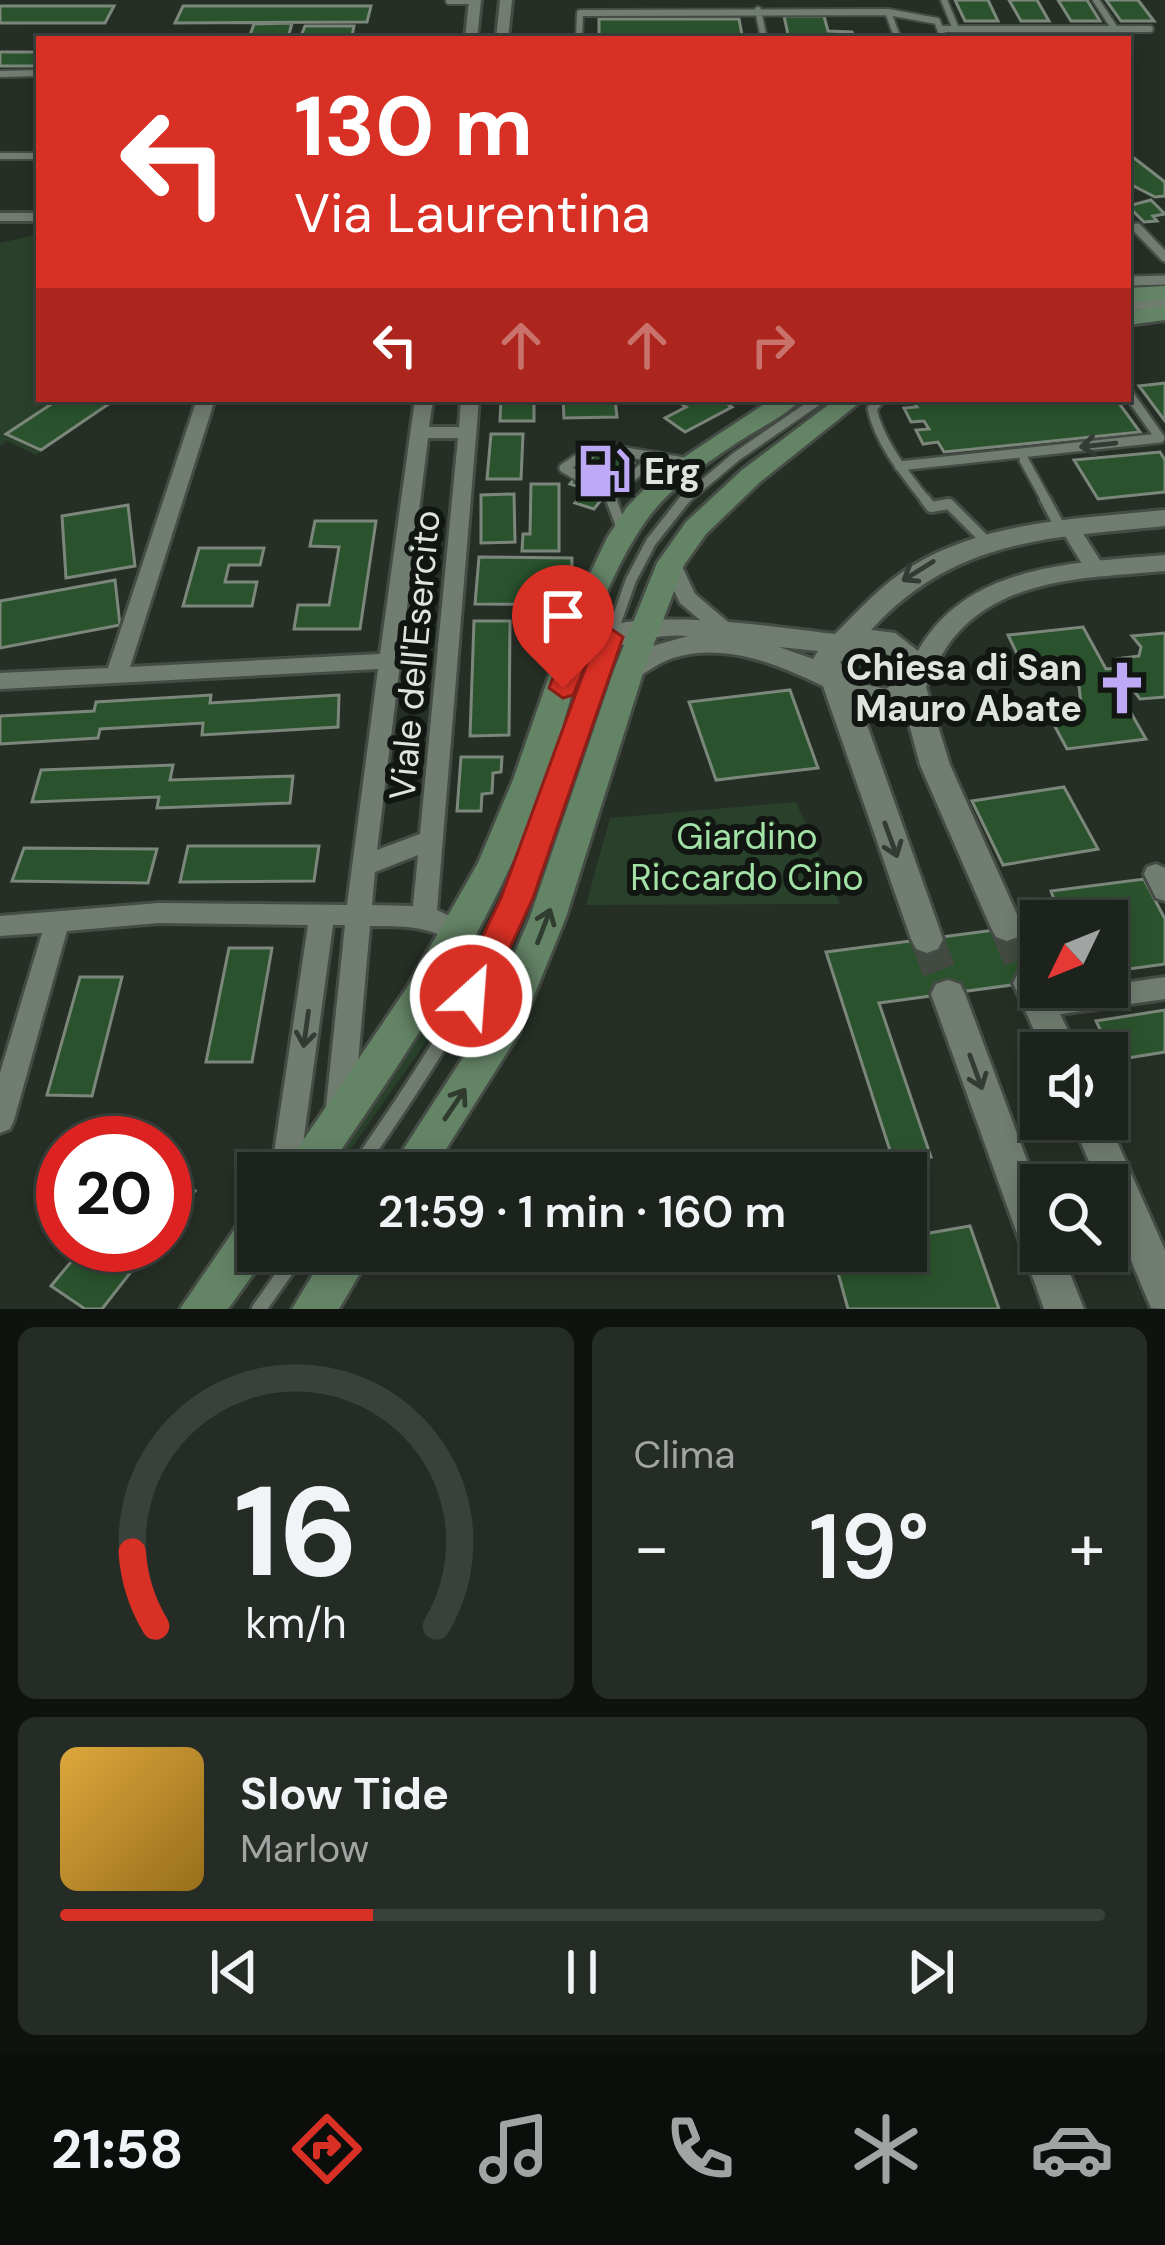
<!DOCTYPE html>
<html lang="it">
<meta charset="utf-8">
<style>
:root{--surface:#1c231c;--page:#252b25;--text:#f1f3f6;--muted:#a0a4a3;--line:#3a403b;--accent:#d93025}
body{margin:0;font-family:"DM Sans",sans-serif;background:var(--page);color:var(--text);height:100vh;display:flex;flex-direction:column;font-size:45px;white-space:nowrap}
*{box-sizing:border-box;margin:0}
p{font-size:39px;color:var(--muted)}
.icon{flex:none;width:66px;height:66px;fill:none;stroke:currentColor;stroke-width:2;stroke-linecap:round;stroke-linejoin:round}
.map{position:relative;height:1309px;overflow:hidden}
.side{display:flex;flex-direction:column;gap:18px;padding:18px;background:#0f130f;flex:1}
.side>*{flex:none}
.top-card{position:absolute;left:36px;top:36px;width:1095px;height:366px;border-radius:0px;box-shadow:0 6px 18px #0003,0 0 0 3px var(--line);background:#d93025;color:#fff;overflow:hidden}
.needle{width:78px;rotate:227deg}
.tools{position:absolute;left:1020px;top:900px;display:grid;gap:24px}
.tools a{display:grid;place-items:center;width:108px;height:108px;border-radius:0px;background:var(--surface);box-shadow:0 6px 18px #0003,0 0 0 3px var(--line);font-size:60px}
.speed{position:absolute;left:36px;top:1116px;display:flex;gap:24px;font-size:60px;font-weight:700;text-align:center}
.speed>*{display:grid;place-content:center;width:156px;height:156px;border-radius:50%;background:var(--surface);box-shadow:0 6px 18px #0003,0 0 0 3px var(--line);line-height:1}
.speed .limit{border:18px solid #d22;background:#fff;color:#111}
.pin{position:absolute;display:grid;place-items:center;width:102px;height:102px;color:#fff;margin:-123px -51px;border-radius:50% 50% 50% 0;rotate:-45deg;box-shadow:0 0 12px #0007}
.pin .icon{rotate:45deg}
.me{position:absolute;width:132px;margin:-66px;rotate:26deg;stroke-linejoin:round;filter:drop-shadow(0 0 9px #0008)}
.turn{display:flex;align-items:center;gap:42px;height:252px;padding:0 60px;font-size:54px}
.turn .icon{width:156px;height:156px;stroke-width:2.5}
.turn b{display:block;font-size:84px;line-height:102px}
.lanes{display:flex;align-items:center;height:114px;padding:0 60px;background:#0003;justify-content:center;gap:60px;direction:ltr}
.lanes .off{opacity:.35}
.big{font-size:90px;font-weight:600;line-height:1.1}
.side .widget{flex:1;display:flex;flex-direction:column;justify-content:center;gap:18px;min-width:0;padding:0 42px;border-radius:18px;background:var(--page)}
.side .dial{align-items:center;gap:0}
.dial svg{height:312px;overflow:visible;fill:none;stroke:var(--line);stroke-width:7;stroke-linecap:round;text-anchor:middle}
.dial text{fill:var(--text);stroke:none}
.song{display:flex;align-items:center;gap:36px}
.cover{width:144px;height:144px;border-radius:18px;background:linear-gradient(135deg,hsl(40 70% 55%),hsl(40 70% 35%))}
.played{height:12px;border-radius:6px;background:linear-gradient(90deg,var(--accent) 30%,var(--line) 30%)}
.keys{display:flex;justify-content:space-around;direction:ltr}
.heat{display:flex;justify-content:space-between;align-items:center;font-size:66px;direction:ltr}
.side .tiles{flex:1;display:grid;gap:18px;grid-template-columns:1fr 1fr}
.widget:last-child{grid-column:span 2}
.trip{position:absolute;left:237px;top:1152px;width:690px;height:120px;border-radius:0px;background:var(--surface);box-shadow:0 6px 18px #0003,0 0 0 3px var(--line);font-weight:600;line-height:120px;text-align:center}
.dock{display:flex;height:192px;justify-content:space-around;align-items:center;background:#0b0e0b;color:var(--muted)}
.dock .icon{width:84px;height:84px}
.dock .active{color:var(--accent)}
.dock b{font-size:54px;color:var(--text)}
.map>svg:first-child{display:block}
</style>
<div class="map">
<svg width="1165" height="1309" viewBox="0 0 1165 1309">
<rect width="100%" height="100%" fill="#262f26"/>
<path fill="#29412a" d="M39,234V399H119L36,455L7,441L0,446V243Z
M875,648L894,657L900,673L898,680L881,689L850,682L840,667L841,659L854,649Z
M796,802L840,904L586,905L610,818Z
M447,984L457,989L425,1043L334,1173H320Z"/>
<path fill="#2a532d" stroke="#7c877c" stroke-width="3" d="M955,0H988L998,21H965Z
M1009,0H1037L1049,21H1021Z
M1058,0H1087L1100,21H1071Z
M1106,0H1138L1154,21H1121Z
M0,6H114L105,23H0Z
M183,6H371L367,22L175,23Z
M784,16H824L828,31L852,32L855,39H789Z
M599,19H739L742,35H599Z
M292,23L288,38H249L254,24Z
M305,26H354L352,36H301Z
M955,34L1100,35L1103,39H957Z
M0,52H39V66H0Z
M1134,158L1165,182V196L1155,197L1128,183V161Z
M1151,200L1165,214L1153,216L1157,221L1144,222L1128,206Z
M1165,383V421L1139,386Z
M59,399H116L41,450L6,434Z
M501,399H534V421H500Z
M563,399H615L617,417L564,418Z
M674,399H720L732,407L685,432L665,418L686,407Z
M899,399H1116L1140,432L944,452L938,442L923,444L916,430L929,429L924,421L911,422L904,408L917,407L912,400Z
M491,434H523L521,479H487Z
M597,451L634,463L616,485L598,480L589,490L570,484Z
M1160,452L1165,460V492L1098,499L1074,460Z
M531,484H559V551H522L523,534H530Z
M586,489L605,495L594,509L575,503Z
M514,494L515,542L481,543V495Z
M128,505L135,566L66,578L62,516Z
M315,521H376L360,629H294L298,605H329L339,547L310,546Z
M199,548H264L260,565H229L225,582H257L252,606H183Z
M479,557L572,558L571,605L475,604Z
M115,580L120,625L0,648V601Z
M474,621H510L509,735L470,736Z
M527,621L561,622L551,644H525Z
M1083,627L1106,669L1121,668L1116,659L1139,656L1141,647L1132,636L1165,633V697L1140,699L1134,691L1119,692L1146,739L1067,749L1053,723L1070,717L1081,704L1079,686L1053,663L1019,658L1008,635Z
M790,690L818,768L716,780L689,702Z
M211,695L210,703L339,695L338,727L202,735L203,723L100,729L98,738L0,744V716L94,711L96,702Z
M461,757H502L501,772L493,773L492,793L482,794L481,811H457Z
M173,765L170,780L293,776L290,803L157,808L159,797L32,802L41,770Z
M1064,787L1098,849L1003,865L972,801Z
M188,846H319L314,881L180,882Z
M24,848L157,849L148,883L12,881Z
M1144,879L1165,919V964L1107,972V921H1062L1051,891Z
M1041,924V981L879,1003L931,1157L894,1163L826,952Z
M229,948H272L252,1062H206Z
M80,977H122L92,1096L47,1095Z
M1165,1010V1052L1115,1060L1096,1021Z
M165,1172L195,1191L165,1229Z
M970,1226L999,1309H848L832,1251H906V1237Z
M85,1245H152L102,1309H85L51,1286Z"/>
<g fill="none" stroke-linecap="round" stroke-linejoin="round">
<path stroke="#424a42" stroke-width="34" stroke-dasharray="34 18" stroke-linecap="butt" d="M1007,928L1030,983
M927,939L948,994"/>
<defs>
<path id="service-far3" d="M944,0L956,29
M1096,0L1115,29
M449,1H475
M758,10L764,39
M888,12L898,39
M940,29H1150
M579,39L580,13L888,12L937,21L944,39
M0,74L39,73
M0,156H39"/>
<path id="service-far2" d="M1137,228L1165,257
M1128,281L1165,280
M1128,306L1165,303
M880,399L872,409C880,444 906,475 927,502
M1024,460L1047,502
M899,466L1160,438L1128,393
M609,494L657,457
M612,502L609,494L564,468L595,447L690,463
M682,502L737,456L820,399"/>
<path id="service-far1" d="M611,499L623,531
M925,499L931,507L949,504L987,542
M1045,499L1061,529
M532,858L631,580L651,542L685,499"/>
<path id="service" d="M354,1173C425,1072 490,972 533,855
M259,1309L300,1251"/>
<path id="minor" d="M469,0H481L477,39H465Z
M500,0H512L508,39H496Z
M0,213H39V221H0Z
M197,399H215L130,667L380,654L415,399H433L429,427H459L461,399H479L437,910C452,917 466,924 477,937C496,958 519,1009 507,1036L498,1040L489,1036C482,1021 482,1004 477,988C461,927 424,926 370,926L354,1107L350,1116L340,1120L330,1116L326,1107L345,925H333L299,1173H271L308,925L159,923L67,931L14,1120L10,1129L0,1133V1073L42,933L0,936V916L159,903L347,905L378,669L0,689V673L108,668ZM428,438H458L420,834L377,850ZM418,855L413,906L372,905L375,872Z
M1070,522L1077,524L1103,565L1106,570L1103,575H1089L1060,528Z
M671,556L678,558L695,594L733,626L736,631L733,636H719L680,603L661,563Z
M1156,864L1165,868V901L1156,898L1144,874L1147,867Z
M1165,977V999L1040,1017L1031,1014L1027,1006L1031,998L1040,995Z"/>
<path id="tertiary" d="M1165,510V526C1049,538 955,538 871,630L895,633L918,651C968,563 1076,563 1165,555V571C1092,578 1005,576 954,637C942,651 934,671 926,687L950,765L1023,928L1018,937L1007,941L996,937L991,928L920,765L904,705L861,708L943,939L938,949L927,953L916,949L911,939L823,686C777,664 725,642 673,658C657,663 645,675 629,680L615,670L642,649L688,636C649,632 613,649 576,659L563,650C602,597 777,628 835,634C859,610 882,584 912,566C988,520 1079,519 1165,510ZM779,647L818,651L813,659ZM854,649H880L901,666V678L886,689L852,682L840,662Z
M1030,969L1041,973V987H1048L1078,1053H1044L1013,983L1018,973Z
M948,980L960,984L965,994L1041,1198V1251H1061L1084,1309H1044L931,994L936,984Z
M1071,1119H1107L1165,1250V1309L1151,1308L1107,1203V1185H1099Z"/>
<path id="secondary" d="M1165,286V300L1128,302V288Z
M1165,306V320L1128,325V311Z
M772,399H801C788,414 767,424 749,435C712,459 671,485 645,522C584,610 571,722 531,819C479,946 403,1061 325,1173H281L406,989L478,863L513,780L569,618L607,538L627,507L660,473Z
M836,399H864L760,482L706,534L684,565L644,670L566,917L518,1035L431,1173H388L484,1025L530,917L614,670L657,563L686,522L742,470Z
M258,1211V1251H270L228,1309H180L243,1217Z
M327,1251H373L339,1309H292Z"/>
</defs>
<use href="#service-far3" stroke="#454c45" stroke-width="10"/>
<use href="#service-far2" stroke="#454c45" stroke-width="14"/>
<use href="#service-far1" stroke="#454c45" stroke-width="16"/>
<use href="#service" stroke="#454c45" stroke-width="20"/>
<use href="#minor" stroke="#454c45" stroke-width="6"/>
<use href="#tertiary" stroke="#454c45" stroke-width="6"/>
<use href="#secondary" stroke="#454c45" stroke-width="6"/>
<use href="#service-far3" stroke="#727d72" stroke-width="6"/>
<use href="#service-far2" stroke="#727d72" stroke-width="9"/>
<use href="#service-far1" stroke="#727d72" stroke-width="10"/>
<use href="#service" stroke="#727d72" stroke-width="14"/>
<use href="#minor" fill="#727d72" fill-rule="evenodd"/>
<use href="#tertiary" fill="#727d72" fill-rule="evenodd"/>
<use href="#secondary" fill="#648466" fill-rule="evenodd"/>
</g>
<defs><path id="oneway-shaft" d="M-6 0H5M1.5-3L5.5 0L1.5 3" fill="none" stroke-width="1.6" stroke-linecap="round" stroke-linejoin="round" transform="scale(3)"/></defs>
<g stroke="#343a34">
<use href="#oneway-shaft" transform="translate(1098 445) rotate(174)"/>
<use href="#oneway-shaft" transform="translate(918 571) rotate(148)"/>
<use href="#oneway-shaft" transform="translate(891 840) rotate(70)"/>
<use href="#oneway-shaft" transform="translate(306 1029) rotate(98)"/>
<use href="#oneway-shaft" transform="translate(976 1072) rotate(70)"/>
</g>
<g stroke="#2f3c2f">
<use href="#oneway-shaft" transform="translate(544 926) rotate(-69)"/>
<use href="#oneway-shaft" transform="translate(455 1104) rotate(-56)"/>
</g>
<path fill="#d93025" stroke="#8d1f18" stroke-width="3" d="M610,628L623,637L533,898L483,1006L471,1010L459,1006L454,996L501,898L590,655L573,695L563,698L549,688L566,643Z"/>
<defs>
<symbol id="fuel-bare" viewBox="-9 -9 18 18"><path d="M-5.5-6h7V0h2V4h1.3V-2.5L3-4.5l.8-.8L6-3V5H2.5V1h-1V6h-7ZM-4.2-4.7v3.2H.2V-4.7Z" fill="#bda9f5" stroke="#121612" stroke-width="2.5" paint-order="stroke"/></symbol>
<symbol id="church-bare" viewBox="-9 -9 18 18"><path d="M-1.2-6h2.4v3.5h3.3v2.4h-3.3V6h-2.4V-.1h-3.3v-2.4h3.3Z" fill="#bda9f5" stroke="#121612" stroke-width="2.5" paint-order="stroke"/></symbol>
</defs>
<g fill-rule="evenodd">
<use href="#fuel-bare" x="566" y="433" width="76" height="76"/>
<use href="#church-bare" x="1084" y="650" width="76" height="76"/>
</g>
<g text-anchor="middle" stroke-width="12" stroke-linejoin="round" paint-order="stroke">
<g font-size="36" font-weight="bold" fill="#dee4de" stroke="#121612" text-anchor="start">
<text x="644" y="484">Erg</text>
<text x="1082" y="680" text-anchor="end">Chiesa di San<tspan x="1082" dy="41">Mauro Abate</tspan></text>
</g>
<g font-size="36" fill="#dee4de" stroke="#121612">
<text transform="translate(414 655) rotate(-85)" y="13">Viale dell'Esercito</text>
</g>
<g font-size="36" fill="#a2e2a5" stroke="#121612">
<text x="747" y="849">Giardino<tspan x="747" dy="41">Riccardo Cino</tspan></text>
</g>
</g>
</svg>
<div class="tools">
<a><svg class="needle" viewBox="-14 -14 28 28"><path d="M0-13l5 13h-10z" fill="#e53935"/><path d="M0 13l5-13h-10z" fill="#a0a4a3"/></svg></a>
<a><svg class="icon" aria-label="sound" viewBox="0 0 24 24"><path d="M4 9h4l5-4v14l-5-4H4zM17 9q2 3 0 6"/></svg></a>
<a><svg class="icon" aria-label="search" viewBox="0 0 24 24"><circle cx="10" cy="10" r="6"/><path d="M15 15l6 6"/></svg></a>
</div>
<div class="speed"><div class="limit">20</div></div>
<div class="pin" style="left:563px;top:688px;background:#d93025"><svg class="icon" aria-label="arrive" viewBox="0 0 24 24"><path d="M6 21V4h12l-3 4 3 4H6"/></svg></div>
<svg class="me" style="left:471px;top:996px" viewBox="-20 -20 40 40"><circle r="17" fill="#d93025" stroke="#fff" stroke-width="3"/><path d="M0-11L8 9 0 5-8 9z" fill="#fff"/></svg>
<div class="trip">21:59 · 1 min · 160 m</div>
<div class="top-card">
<div class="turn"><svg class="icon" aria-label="left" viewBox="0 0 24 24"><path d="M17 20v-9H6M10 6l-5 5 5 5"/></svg><div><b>130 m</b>Via Laurentina</div></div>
<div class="lanes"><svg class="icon" aria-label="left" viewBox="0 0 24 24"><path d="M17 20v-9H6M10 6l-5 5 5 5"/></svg><svg class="icon off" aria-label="ahead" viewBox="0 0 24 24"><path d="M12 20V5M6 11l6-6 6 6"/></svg><svg class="icon off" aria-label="ahead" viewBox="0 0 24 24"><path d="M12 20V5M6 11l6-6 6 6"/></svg><svg class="icon off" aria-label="right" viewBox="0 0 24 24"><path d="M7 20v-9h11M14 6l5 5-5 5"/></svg></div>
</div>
</div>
<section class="side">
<div class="tiles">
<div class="widget dial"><svg viewBox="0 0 100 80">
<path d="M14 69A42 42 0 1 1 86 69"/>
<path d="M14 69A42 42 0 0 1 8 50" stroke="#d93025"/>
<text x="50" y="56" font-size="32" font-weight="700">16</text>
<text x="50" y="72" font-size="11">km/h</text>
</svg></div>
<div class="widget"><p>Clima</p>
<div class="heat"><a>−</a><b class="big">19°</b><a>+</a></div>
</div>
<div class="widget">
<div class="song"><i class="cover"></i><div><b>Slow Tide</b><p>Marlow</p></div></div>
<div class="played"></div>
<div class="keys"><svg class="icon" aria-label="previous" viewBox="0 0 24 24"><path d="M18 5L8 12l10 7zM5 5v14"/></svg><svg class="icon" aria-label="pause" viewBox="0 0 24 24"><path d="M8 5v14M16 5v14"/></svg><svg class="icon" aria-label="next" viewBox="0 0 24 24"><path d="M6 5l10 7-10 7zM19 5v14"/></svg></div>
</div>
</div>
</section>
<nav class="dock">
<b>21:58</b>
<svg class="icon active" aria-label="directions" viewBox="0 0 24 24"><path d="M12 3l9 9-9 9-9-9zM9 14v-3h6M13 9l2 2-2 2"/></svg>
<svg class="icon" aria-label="music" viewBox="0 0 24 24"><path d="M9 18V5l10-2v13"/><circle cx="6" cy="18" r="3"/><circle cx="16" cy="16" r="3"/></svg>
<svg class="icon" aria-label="phone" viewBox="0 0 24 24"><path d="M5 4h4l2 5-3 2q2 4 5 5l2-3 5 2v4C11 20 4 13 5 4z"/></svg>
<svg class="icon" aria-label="climate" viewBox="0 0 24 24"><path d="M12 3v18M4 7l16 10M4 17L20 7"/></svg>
<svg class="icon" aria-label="car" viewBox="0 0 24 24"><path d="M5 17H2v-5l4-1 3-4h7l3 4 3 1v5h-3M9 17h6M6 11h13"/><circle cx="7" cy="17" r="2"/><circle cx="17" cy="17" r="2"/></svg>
</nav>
